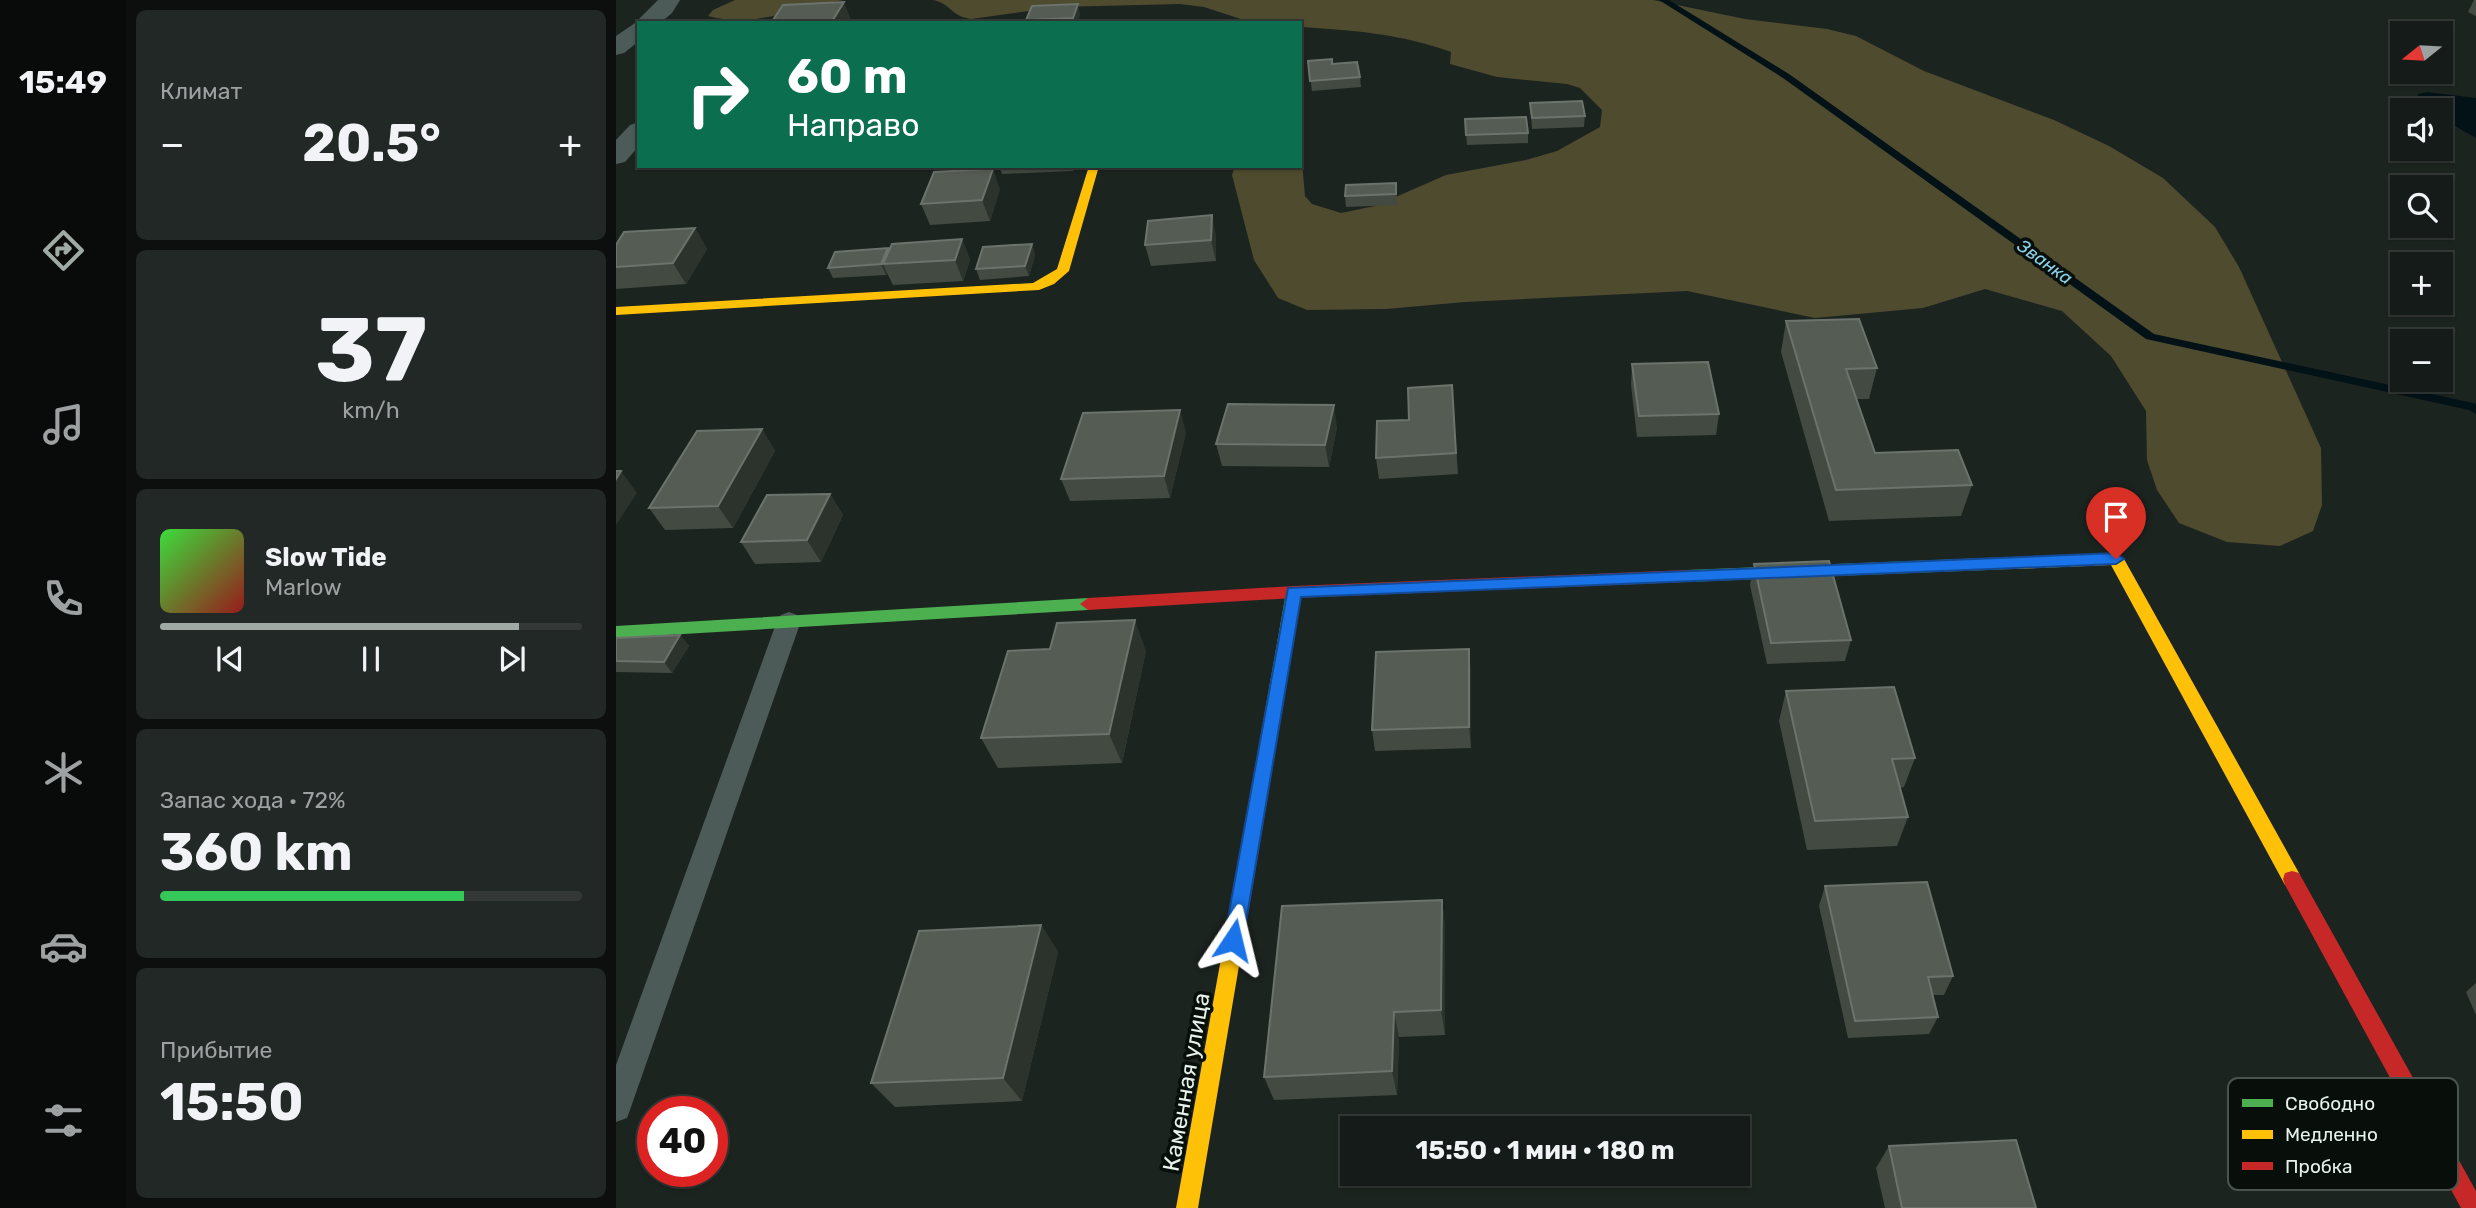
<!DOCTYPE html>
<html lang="ru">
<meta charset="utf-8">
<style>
:root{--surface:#151b18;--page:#222825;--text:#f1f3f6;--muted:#9da1a2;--line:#343937;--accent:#a0aaa4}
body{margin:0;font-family:Rubik,sans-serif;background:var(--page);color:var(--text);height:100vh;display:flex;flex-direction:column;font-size:26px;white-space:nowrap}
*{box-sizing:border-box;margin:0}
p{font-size:23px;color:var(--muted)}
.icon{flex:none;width:38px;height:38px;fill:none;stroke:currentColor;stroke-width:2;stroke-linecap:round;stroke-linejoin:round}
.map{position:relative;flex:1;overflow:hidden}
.drawer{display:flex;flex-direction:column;gap:10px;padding:10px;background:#0c0f0d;width:490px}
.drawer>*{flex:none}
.hud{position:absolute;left:21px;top:21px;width:665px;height:147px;border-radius:0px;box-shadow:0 2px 5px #0004,0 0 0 2px var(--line);background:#0b6e4f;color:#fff;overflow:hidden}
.needle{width:46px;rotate:252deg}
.controls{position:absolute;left:1774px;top:21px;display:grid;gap:14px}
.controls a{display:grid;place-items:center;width:63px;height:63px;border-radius:0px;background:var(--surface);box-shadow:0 2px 5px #0004,0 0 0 2px var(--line);font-size:35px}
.speed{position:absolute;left:21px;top:1096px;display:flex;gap:14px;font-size:35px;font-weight:700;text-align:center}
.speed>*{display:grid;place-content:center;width:91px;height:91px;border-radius:50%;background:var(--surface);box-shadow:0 2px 5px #0004,0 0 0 2px var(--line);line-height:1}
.speed .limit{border:10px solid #d22;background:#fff;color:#111}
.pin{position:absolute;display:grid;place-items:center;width:60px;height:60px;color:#fff;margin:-72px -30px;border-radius:50% 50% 50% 0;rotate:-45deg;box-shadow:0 0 7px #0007}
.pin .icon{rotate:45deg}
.me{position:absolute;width:77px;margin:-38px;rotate:10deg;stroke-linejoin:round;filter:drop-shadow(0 0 5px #0008)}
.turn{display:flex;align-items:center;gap:24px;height:147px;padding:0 35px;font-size:32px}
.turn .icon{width:91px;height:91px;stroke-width:2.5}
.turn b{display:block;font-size:49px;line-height:60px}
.big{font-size:52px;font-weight:700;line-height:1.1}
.drawer .card{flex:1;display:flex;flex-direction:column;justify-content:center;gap:10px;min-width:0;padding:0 24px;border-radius:10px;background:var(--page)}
.drawer .dial{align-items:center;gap:0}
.dial b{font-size:91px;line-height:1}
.song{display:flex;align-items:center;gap:21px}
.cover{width:84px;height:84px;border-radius:10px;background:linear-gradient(135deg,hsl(120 70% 55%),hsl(0 70% 35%))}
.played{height:7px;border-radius:4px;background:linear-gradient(90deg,var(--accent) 85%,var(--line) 85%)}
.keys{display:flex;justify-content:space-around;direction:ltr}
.heat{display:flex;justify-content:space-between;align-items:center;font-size:38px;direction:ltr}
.charge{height:10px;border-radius:5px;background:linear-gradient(90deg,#34c759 72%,var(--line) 0)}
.trip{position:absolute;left:724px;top:1116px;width:410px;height:70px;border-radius:0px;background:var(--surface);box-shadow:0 2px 5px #0004,0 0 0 2px var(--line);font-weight:700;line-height:70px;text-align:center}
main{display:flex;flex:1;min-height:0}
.dock{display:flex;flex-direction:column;width:126px;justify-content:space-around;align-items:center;background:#080b0a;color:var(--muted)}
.dock .icon{width:49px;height:49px}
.dock .current{color:var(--accent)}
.dock b{font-size:32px;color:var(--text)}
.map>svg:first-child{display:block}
</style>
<main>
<nav class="dock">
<b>15:49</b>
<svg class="icon current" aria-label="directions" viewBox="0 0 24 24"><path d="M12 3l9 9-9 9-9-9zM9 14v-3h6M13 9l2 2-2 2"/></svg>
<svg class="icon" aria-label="music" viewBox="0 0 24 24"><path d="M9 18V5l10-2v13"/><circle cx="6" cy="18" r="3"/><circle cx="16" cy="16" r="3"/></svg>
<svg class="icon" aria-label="phone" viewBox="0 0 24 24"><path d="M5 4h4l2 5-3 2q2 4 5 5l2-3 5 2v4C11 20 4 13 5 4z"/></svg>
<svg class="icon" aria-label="climate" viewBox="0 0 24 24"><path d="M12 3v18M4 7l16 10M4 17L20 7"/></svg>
<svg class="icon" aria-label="car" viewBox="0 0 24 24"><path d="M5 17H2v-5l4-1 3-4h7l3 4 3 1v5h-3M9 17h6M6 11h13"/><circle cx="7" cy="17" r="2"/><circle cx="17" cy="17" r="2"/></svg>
<svg class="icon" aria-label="filters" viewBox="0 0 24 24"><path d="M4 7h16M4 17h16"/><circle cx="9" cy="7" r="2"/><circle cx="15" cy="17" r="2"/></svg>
</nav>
<section class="drawer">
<div class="card"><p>Климат</p>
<div class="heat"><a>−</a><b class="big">20.5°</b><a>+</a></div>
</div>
<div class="card dial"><b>37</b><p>km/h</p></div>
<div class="card">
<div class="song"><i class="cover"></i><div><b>Slow Tide</b><p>Marlow</p></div></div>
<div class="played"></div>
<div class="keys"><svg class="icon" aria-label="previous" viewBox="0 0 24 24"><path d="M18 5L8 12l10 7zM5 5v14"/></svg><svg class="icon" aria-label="pause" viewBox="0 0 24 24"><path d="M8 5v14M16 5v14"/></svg><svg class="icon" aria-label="next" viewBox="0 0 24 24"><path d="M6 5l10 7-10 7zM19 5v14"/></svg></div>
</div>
<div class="card"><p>Запас хода · 72%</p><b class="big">360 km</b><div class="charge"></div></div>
<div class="card"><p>Прибытие</p><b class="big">15:50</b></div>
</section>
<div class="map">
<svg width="1860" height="1208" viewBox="0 0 1860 1208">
<rect width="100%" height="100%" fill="#1c2420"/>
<path fill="#4f4b2f" d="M119,0H228C184,7 136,29 92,16L97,10Z
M317,0H1037L1129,19L1211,29L1240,36L1308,71L1438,120L1493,146L1547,178L1599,227L1623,267L1705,448L1706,505L1697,531L1664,546L1611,542L1563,523L1541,490L1531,460L1530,411L1495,356L1446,311L1369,289L1307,308L1199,318L1071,291L849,302L770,309L691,310L662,298L638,260L616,175L619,166H684V140L689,196L696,204L725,213L759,206L830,175L910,160L941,151L984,127L986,110L964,88L951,84L881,77L834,64L835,52C786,34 736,30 684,27V23H637L588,7L564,4L442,7L355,19C334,16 336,4 317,0Z"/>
<path fill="#031217" d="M1811,92L1860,98V138L1825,118V110H1811L1803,102L1802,94Z"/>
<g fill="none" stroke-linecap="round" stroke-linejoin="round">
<path fill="#031217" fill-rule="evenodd" d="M1043,0H1053L1173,74L1538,334L1857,403L1860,404V414L1853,410L1530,339L1167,78Z"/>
<path fill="#4c5b58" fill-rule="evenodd" d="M173,612L181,615L185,621L15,1107L11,1118L0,1122V1065L161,621L165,615Z"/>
<path fill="#4c5b58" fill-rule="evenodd" d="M42,0H64L56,13L44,23H23V41L8,53L0,55V36L19,23Z
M23,122V146L9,162L0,164V140L14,125Z"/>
<path fill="#4caf50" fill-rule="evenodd" d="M1397,557L1405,563L1397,569L1071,582L1063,576L1071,570Z
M678,586L686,592L644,842L642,848L635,850L628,848L626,842L670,592Z
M472,598L480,604L472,610L0,638V626Z"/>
<path fill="#ffc107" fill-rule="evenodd" d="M473,166H483L453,271L438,284L423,290L0,315V307L417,283L441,269Z
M1500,554L1508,559L1683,873L1685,879L1683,885L1676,887L1669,885L1495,565L1397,569L1389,563L1397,557Z
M635,834L642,836L644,842L582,1208H560L626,842L628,836Z"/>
<path fill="#c62828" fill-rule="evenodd" d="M1071,570L1079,576L1071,582L678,598L472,610L464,604L472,598L678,586Z
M1676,871L1683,873L1860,1191V1208H1845L1669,885L1667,879L1669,873Z"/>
</g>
<path fill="#424a42" d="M1858,0H1860V16L1852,12Z
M464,14L461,23H411L410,20Z
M692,61L716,64L744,77L745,87L696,91Z
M914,103L969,116L968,127L916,129Z
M849,119L912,133V143L851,145Z
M117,166H163L118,169Z
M383,166H459L457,171L386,174Z
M780,183L781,205L730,207L729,196Z
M384,189L374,221L314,225L305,204Z
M79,228L91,249L70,284L0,289V245Z
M600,236V261L535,266L529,245Z
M346,239L354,260L347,281L277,285L271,273L270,275L217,278L212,268L273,251Z
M416,244L419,255L413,276L364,280L360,269Z
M1170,321L1261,368L1253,399H1241L1259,453L1356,485L1345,516L1213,521L1165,352Z
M1016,364L1103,414L1100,435L1021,437L1015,385Z
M836,385L842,474L763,479L760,458L793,420Z
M721,427L713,467L606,466L600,444Z
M146,429L159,451L117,528L49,530L33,508Z
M570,432L554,498L454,501L445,479Z
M214,494L227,515L205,562L139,564L125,542Z
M1138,564L1235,640L1229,661L1151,664L1134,585Z
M64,635L73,646L56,673L0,672V638Z
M530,651L506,763L382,768L365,738Z
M855,670V748L759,751L756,730Z
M1170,691L1299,758L1288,787L1284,788L1292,817L1281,846L1191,850L1163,721Z
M1209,886L1337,976L1328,995H1317L1322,1017L1313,1034L1232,1038L1203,906Z
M826,900L829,927V1035L783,1037L781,1095L658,1100L648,1077Z
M425,925L442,952L406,1101L279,1107L255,1083Z
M1860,983V1015L1850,992Z
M1273,1146L1420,1208H1269L1260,1168Z"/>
<path fill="#2c332d" d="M228,2L235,20L234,23H215Z
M462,4L464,14L461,23H458L457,18Z
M377,169L384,189L374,221L366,200Z
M596,215L600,236V261L595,240Z
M79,228L91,249L70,284L57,263Z
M346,239L354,260L347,281L339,260Z
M416,244L419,255L413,276L409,266Z
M272,248L277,259L267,264L271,273L270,275L265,264Z
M718,405L721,427L713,467L709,445Z
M564,410L570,432L554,498L548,476Z
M146,429L159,451L117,528L102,506Z
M5,471L21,493L0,525V479Z
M214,494L227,515L205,562L191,540Z
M519,620L530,651L506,763L493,734Z
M64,635L73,646L56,673L48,662Z
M853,649L855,670V748L853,727Z
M826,900L829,927V1035L825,1010Z
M425,925L442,952L406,1101L387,1078Z
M778,1012L783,1037L781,1095L776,1071Z"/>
<path fill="#545c54" stroke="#6b736c" stroke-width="2" d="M228,2L215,23H155L167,5Z
M462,4L457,18L410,20L416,6Z
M716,59V64L741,62L744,77L694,81L692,61Z
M966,101L969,116L916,118L914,103Z
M910,117L912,133L850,135L849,119Z
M377,169L366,200L305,204L318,172Z
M780,183V194L729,196L730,185Z
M596,215L595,240L529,245L532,221Z
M79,228L57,263L0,267V245L8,232Z
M346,239L339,260L267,264L276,244Z
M416,244L409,266L360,269L367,247Z
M272,248L265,264L212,268L219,252Z
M1243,319L1261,368L1230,369L1259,453L1342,450L1356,485L1220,490L1170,321Z
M1092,362L1103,414L1023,416L1016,364Z
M836,385L840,453L760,458L761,421L793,420L792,388Z
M612,404L718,405L709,445L600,444Z
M564,410L548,476L445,479L467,413Z
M146,429L102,506L33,508L81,431Z
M0,471H5L0,479Z
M214,494L191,540L125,542L151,495Z
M1213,561L1235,640L1155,643L1138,564Z
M519,620L493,734L365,738L392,651L434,649L441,623Z
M64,635L48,662L0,661V638Z
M853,649V727L756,730L760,652Z
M1278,687L1299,758L1276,759L1292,817L1199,821L1170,691Z
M1311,882L1337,976L1312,977L1322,1017L1239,1021L1209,886Z
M826,900L825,1010L778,1012L776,1071L648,1077L666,906Z
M425,925L387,1078L255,1083L303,931Z
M1400,1140L1420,1208H1286L1273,1146Z"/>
<path fill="#1a73e8" stroke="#114b97" stroke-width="2" d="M1500,553L1508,559L1500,564L685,597L627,940L624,947L617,949L610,947L608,940L672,588Z"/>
<g text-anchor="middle" stroke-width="7" stroke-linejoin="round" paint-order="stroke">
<g font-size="18" font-style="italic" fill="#8ad2e9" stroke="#080f0b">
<text transform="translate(1429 262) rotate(36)" y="6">Званка</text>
</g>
<g font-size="23" fill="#e7f2eb" stroke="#080f0b">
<text transform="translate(570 1082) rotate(-80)" y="8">Каменная улица</text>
</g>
</g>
<rect x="1612" y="1078" width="230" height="112" rx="10" fill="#080f0b" stroke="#4b534e" stroke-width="2"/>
<rect x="1626" y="1099" width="31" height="8" fill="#4caf50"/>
<rect x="1626" y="1130" width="31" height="9" fill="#ffc107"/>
<rect x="1626" y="1162" width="31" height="8" fill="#c62828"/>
<g font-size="19" fill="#e7f2eb">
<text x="1669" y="1110">Свободно</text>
<text x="1669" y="1141">Медленно</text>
<text x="1669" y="1173">Пробка</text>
</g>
</svg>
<div class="controls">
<a><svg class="needle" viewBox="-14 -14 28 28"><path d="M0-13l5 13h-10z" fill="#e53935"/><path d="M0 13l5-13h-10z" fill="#9da1a2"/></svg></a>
<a><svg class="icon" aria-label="sound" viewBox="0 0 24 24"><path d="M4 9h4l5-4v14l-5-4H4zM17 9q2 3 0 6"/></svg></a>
<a><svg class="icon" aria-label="search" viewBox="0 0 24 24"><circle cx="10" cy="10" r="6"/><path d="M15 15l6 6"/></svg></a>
<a>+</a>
<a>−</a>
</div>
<div class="speed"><div class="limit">40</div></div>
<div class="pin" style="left:1500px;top:559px;background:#d93025"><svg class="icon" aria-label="arrive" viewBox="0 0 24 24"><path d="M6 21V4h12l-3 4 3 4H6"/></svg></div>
<svg class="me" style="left:617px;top:940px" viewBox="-20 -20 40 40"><path d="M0-17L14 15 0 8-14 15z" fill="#1a73e8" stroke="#fff" stroke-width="4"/></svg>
<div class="trip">15:50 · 1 мин · 180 m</div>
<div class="hud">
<div class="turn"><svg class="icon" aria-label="right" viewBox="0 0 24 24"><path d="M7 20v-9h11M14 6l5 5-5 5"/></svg><div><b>60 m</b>Направо</div></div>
</div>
</div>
</main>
